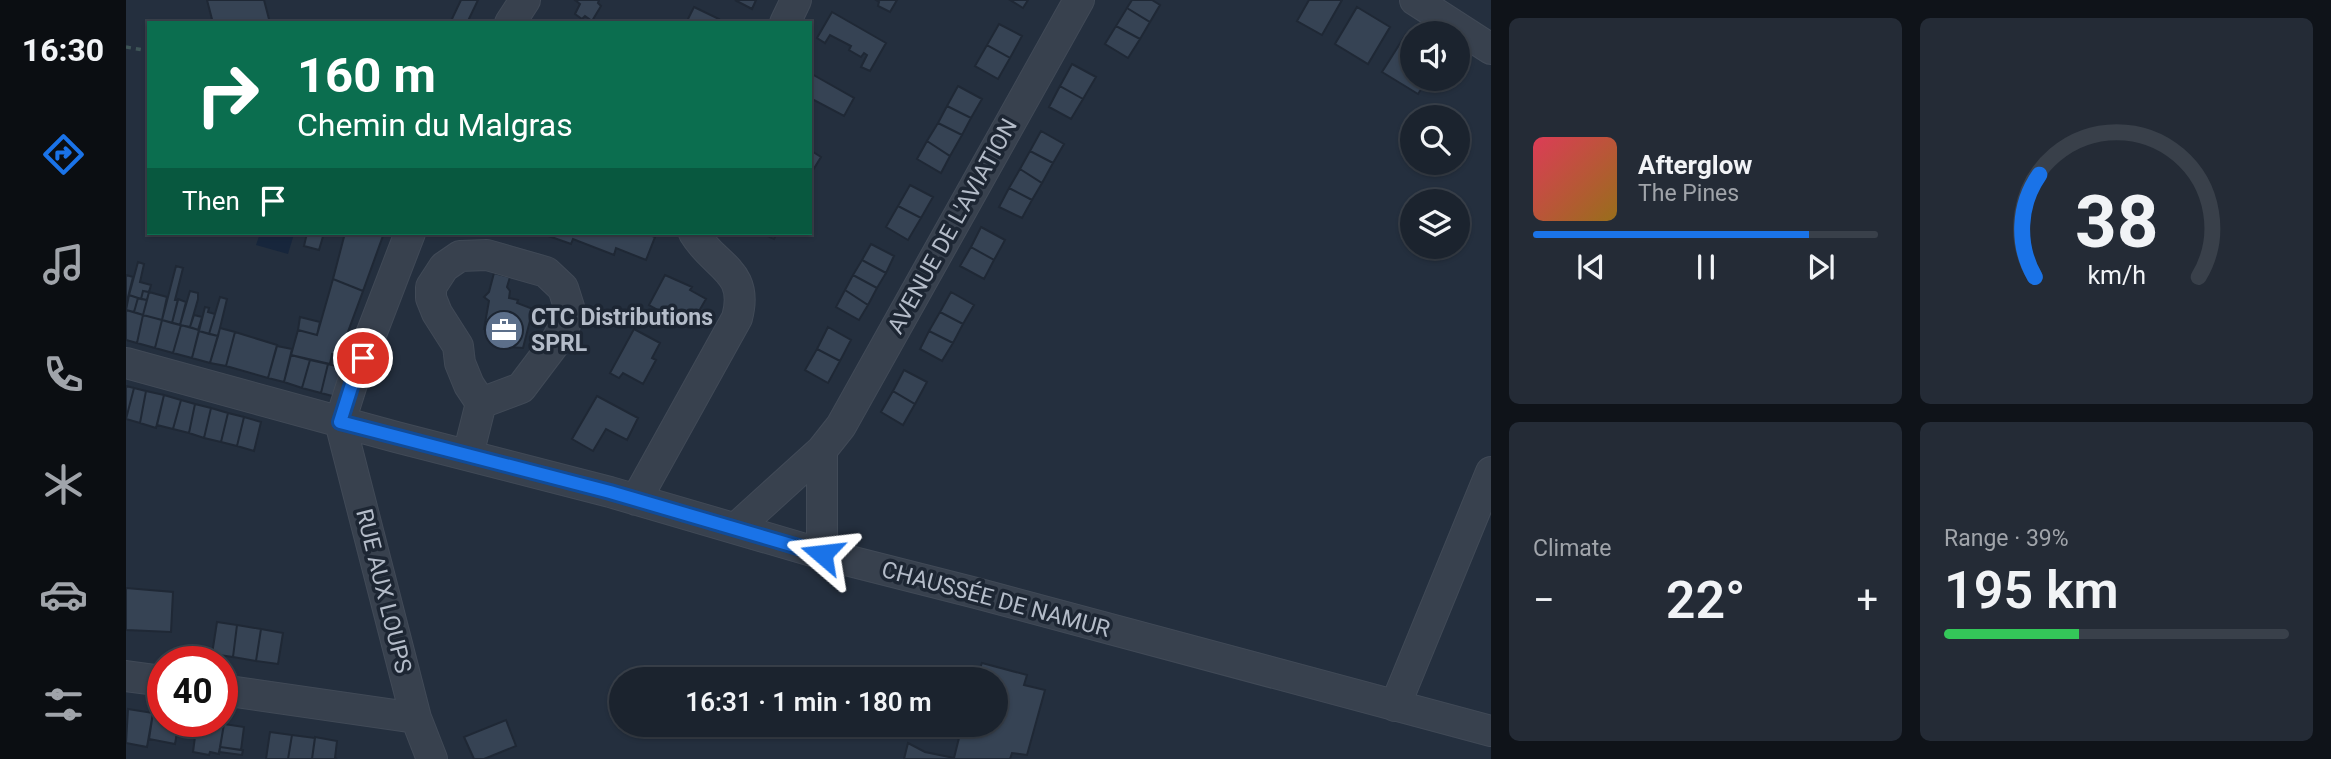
<!DOCTYPE html>
<meta charset="utf-8">
<style>
:root{--surface:#1b232e;--page:#242b36;--text:#f1f3f6;--muted:#a0a4aa;--line:#39404a;--accent:#1a73e8}
body{margin:0;font-family:Roboto,sans-serif;background:var(--page);color:var(--text);height:100vh;display:flex;flex-direction:column;font-size:26px;white-space:nowrap}
*{box-sizing:border-box;margin:0}
p{font-size:23px;color:var(--muted)}
.icon{flex:none;width:38px;height:38px;fill:none;stroke:currentColor;stroke-width:2;stroke-linecap:round;stroke-linejoin:round}
.map{position:relative;flex:1;overflow:hidden}
.side{display:flex;flex-direction:column;gap:18px;padding:18px;background:#0f1319;width:840px}
.side>*{flex:none}
.banner{position:absolute;left:21px;top:21px;width:665px;height:214px;border-radius:0px;box-shadow:0 2px 5px #0004,0 0 0 2px var(--line);background:#0b6e4f;color:#fff;overflow:hidden}
.tools{position:absolute;left:1274px;top:21px;display:grid;gap:14px}
.tools a{display:grid;place-items:center;width:70px;height:70px;border-radius:50%;background:var(--surface);box-shadow:0 2px 5px #0004,0 0 0 2px var(--line);font-size:35px}
.speed{position:absolute;left:21px;top:646px;display:flex;gap:14px;font-size:35px;font-weight:700;text-align:center}
.speed>*{display:grid;place-content:center;width:91px;height:91px;border-radius:50%;background:var(--surface);box-shadow:0 2px 5px #0004,0 0 0 2px var(--line);line-height:1}
.speed .limit{border:10px solid #d22;background:#fff;color:#111}
.pin{position:absolute;display:grid;place-items:center;width:60px;height:60px;color:#fff;margin:-30px;border:4px solid #fff;border-radius:50%;box-shadow:0 2px 7px #0007}
.me{position:absolute;width:77px;margin:-38px;rotate:287deg;stroke-linejoin:round;filter:drop-shadow(0 0 5px #0008)}
.turn{display:flex;align-items:center;gap:24px;height:147px;padding:0 35px;font-size:32px}
.turn .icon{width:91px;height:91px;stroke-width:2.5}
.turn b{display:block;font-size:49px;line-height:60px}
.then{display:flex;align-items:center;height:66px;padding:0 35px;background:#0003;gap:14px;font-size:26px}
.big{font-size:52px;font-weight:600;line-height:1.1}
.side .tile{flex:1;display:flex;flex-direction:column;justify-content:center;gap:10px;min-width:0;padding:0 24px;border-radius:10px;background:var(--page)}
.side .dial{align-items:center;gap:0}
.dial svg{height:182px;overflow:visible;fill:none;stroke:var(--line);stroke-width:7;stroke-linecap:round;text-anchor:middle}
.dial text{fill:var(--text);stroke:none}
.song{display:flex;align-items:center;gap:21px}
.cover{width:84px;height:84px;border-radius:10px;background:linear-gradient(135deg,hsl(350 70% 55%),hsl(40 70% 35%))}
.played{height:7px;border-radius:4px;background:linear-gradient(90deg,var(--accent) 80%,var(--line) 80%)}
.keys{display:flex;justify-content:space-around;direction:ltr}
.heat{display:flex;justify-content:space-between;align-items:center;font-size:38px;direction:ltr}
.charge{height:10px;border-radius:5px;background:linear-gradient(90deg,#34c759 39%,var(--line) 0)}
.side .tiles{flex:1;display:grid;gap:18px;grid-template-columns:repeat(2,1fr)}
.trip{position:absolute;left:483px;top:667px;width:399px;height:70px;border-radius:35px;background:var(--surface);box-shadow:0 2px 5px #0004,0 0 0 2px var(--line);font-weight:600;line-height:70px;text-align:center}
main{display:flex;flex:1;min-height:0}
.menu{display:flex;flex-direction:column;width:126px;justify-content:space-around;align-items:center;background:#0b0e12;color:var(--muted)}
.menu .icon{width:49px;height:49px}
.menu .selected{color:var(--accent)}
.menu b{font-size:32px;color:var(--text)}
.map>svg:first-child{display:block}
</style>
<main>
<nav class="menu">
<b>16:30</b>
<svg class="icon selected" aria-label="directions" viewBox="0 0 24 24"><path d="M12 3l9 9-9 9-9-9zM9 14v-3h6M13 9l2 2-2 2"/></svg>
<svg class="icon" aria-label="music" viewBox="0 0 24 24"><path d="M9 18V5l10-2v13"/><circle cx="6" cy="18" r="3"/><circle cx="16" cy="16" r="3"/></svg>
<svg class="icon" aria-label="phone" viewBox="0 0 24 24"><path d="M5 4h4l2 5-3 2q2 4 5 5l2-3 5 2v4C11 20 4 13 5 4z"/></svg>
<svg class="icon" aria-label="climate" viewBox="0 0 24 24"><path d="M12 3v18M4 7l16 10M4 17L20 7"/></svg>
<svg class="icon" aria-label="car" viewBox="0 0 24 24"><path d="M5 17H2v-5l4-1 3-4h7l3 4 3 1v5h-3M9 17h6M6 11h13"/><circle cx="7" cy="17" r="2"/><circle cx="17" cy="17" r="2"/></svg>
<svg class="icon" aria-label="filters" viewBox="0 0 24 24"><path d="M4 7h16M4 17h16"/><circle cx="9" cy="7" r="2"/><circle cx="15" cy="17" r="2"/></svg>
</nav>
<div class="map">
<svg width="1365" height="759" viewBox="0 0 1365 759">
<rect width="100%" height="100%" fill="#242f3e"/>
<path fill="#17263c" d="M134,233L168,234L162,254L130,245Z"/>
<path fill="#364354" stroke="#1f2835" stroke-width="2" d="M81,0H138L144,23H87Z
M335,0H352L341,23H324Z
M449,0H473L472,3L475,6L466,21L459,16L456,19L449,14L454,4Z
M609,0H630L626,9Z
M750,0H771L764,12L752,6L753,2Z
M884,0H902L897,8Z
M1006,0H1026L1034,5L1024,22L1001,8Z
M1183,0H1216L1196,35L1171,21Z
M568,7L593,19L592,23H560Z
M1231,7L1264,27L1242,64L1209,44Z
M1001,8L1024,22L1014,39L990,26Z
M706,12L760,43L744,71L735,67L741,55L738,53L735,57L723,50L725,46L704,35L699,43L691,38Z
M873,24L896,36L884,58L861,45Z
M990,26L1014,39L1002,58L979,44Z
M1280,34L1286,37V79H1302L1292,94L1256,72Z
M861,45L884,58L872,79L849,66Z
M946,64L970,77L957,99L934,86Z
M684,73L728,98L718,116L684,98Z
M832,86L856,99L845,118L821,106Z
M934,86L957,99L945,119L923,107Z
M821,106L845,118L836,135L812,123Z
M812,123L836,135L824,156L801,141Z
M915,131L938,144L927,163L904,151Z
M801,141L824,156L815,173L791,159Z
M684,150L695,157L684,175Z
M904,151L927,163L916,183L894,169Z
M894,169L916,183L906,200L883,188Z
M784,185L807,197L795,218L772,206Z
M883,188L906,200L896,218L873,207Z
M772,206L795,218L782,240L760,227Z
M855,227L879,240L868,260L845,247Z
M181,233H198L193,250L178,246Z
M219,233H258L237,291L207,279Z
M414,233H518L529,237L520,260L490,248L488,255L447,239L445,244Z
M635,233H651L648,239Z
M745,244L768,256L760,273L736,260Z
M845,247L868,260L858,279L834,266Z
M736,260L760,273L751,288L727,275Z
M12,262L18,264L14,282L25,285L23,292L17,291L15,299L3,295Z
M50,266L57,268L49,300H52L46,323L36,320Z
M368,273L384,277L381,287L384,291L383,298L392,300L391,303L407,309L397,348L383,347L378,343L380,335L358,329L363,301L358,297L363,292Z
M0,275L7,277L0,305Z
M539,275L566,287L564,290L580,299L569,318L555,311L553,314L543,309L539,314L523,305Z
M727,275L751,288L742,305L719,290Z
M207,279L237,291L213,356L206,354L204,364L165,355L172,330L191,335Z
M719,290L742,305L733,320L710,307Z
M17,291L23,292L21,300L15,299Z
M64,291L72,293V299L64,327L54,325Z
M23,292L41,297L36,320L17,315Z
M825,292L848,305L837,324L814,312Z
M3,295L12,298L8,312L0,310Z
M94,297L101,299L92,336L83,334Z
M12,298L21,300L17,315L8,312Z
M52,299L60,302L54,325L46,323Z
M79,307L83,308L82,312L89,314L83,334L73,331Z
M0,310L17,315L11,343L0,340Z
M814,312L837,324L827,343L803,331Z
M17,315L36,320L29,348L11,343Z
M68,315L76,317L72,330L64,327Z
M174,317L194,322L191,335L172,330Z
M36,320L55,325L47,353L29,348Z
M55,325L73,330L66,358L47,353Z
M702,327L725,340L714,361L691,349Z
M94,328L109,332L100,366L84,363Z
M508,329L534,343L526,358L530,360L517,384L497,373L493,378L484,373Z
M73,331L92,336L84,363L66,358Z
M803,331L827,343L816,361L794,349Z
M109,332L151,345L142,378L100,366Z
M151,346L166,349L158,382L142,378Z
M691,349L714,361L702,383L679,370Z
M165,355L184,360L176,388L158,382Z
M184,360L202,364L195,393L176,388Z
M202,364L221,369L214,398L195,393Z
M778,370L801,382L789,404L767,391Z
M0,386L8,388L0,419Z
M8,388L20,391L14,423L0,419Z
M20,391L38,395L30,428L14,423Z
M767,391L789,404L777,425L755,412Z
M38,395L55,400L47,429L31,425Z
M471,396L512,418L501,440L480,429L467,451L446,439Z
M55,400L69,404L63,433L47,429Z
M69,404L85,408L78,438L63,433Z
M85,408L102,413L95,442L78,438Z
M102,413L118,417L111,446L95,442Z
M118,417L135,422L128,451L111,446Z
M0,588L47,592L45,632L0,630Z
M91,622L111,625L107,657L86,654Z
M111,625L135,629L130,661L107,657Z
M135,629L157,633L152,664L130,661Z
M856,663L901,675L898,685L919,690L901,755L886,753L884,759H778L782,743L799,752L828,758L833,738L819,734L821,724H870V679H832L835,669L852,673Z
M2,709L27,713L21,747L0,743Z
M27,713L37,714V721H53L49,744L23,739Z
M380,720L390,746L358,759H348L338,737Z
M83,721L98,724L93,754L84,752L83,755L67,752L70,729L81,731Z
M98,724L118,727L115,750L94,747Z
M144,732L166,735L162,759H140Z
M166,735L189,738L186,759H162Z
M189,737L211,741L209,758L211,759H186Z
M94,747L117,750L116,755L93,752Z"/>
<g fill="none" stroke-linecap="round" stroke-linejoin="round">
<defs>
<path id="minor" d="M1289,0L1365,49
M384,23L399,0
M659,23L670,0
M0,363L270,437L484,492L696,554L850,593L1365,731
M214,422L290,718L306,759
M214,422L226,384L284,233
M342,455L355,403L343,385L334,363L332,346L311,313L305,298V287L318,267L334,256L361,255L420,272L437,288L443,307L439,325L429,343L395,388L355,403
M510,500L611,318C624,270 588,267 568,233
M610,528L696,450L715,426L953,0
M696,554V450
M0,676L37,681
M96,690L290,718
M1269,706L1365,472"/>
</defs>
<use href="#minor" stroke="#414a57" stroke-width="32"/>
<path stroke="#3f5557" stroke-width="3.5" stroke-dasharray="5 5" stroke-linecap="butt" d="M0,47L23,51"/>
<use href="#minor" stroke="#38414e" stroke-width="30"/>
</g>
<g fill="none" stroke-linecap="round" stroke-linejoin="round">
<defs>
<path id="route" d="M237,358L226,384L214,422L484,492L696,554"/>
</defs>
<use href="#route" stroke="#114b97" stroke-width="18"/>
<use href="#route" stroke="#1a73e8" stroke-width="12"/>
</g>
<defs>
<symbol id="office-disc" viewBox="-11 -11 22 22"><circle r="9.5" fill="#5c6f8a" stroke="#1d2633"/><path d="M-6-3h4V-5.5h4V-3h4V5H-6ZM-1-4.5V-3h2v-1.5ZM-6 0V1H6V0Z" fill="#fff"/></symbol>
</defs>
<g fill-rule="evenodd">
<use href="#office-disc" x="356" y="308" width="44" height="44"/>
</g>
<g text-anchor="middle" stroke-width="7" stroke-linejoin="round" paint-order="stroke">
<g font-size="23" fill="#b4bcc9" stroke="#1d2633">
<text transform="translate(826 226) rotate(-61)" y="8">AVENUE DE L'AVIATION</text>
<text transform="translate(258 591) rotate(76)" y="8">RUE AUX LOUPS</text>
<text transform="translate(870 599) rotate(15)" y="8">CHAUSSÉE DE NAMUR</text>
</g>
<g font-size="23" font-weight="bold" fill="#b4bcc9" stroke="#1d2633" text-anchor="start">
<text x="405" y="325">CTC Distributions<tspan x="405" dy="26">SPRL</tspan></text>
</g>
</g>
</svg>
<div class="tools">
<a><svg class="icon" aria-label="sound" viewBox="0 0 24 24"><path d="M4 9h4l5-4v14l-5-4H4zM17 9q2 3 0 6"/></svg></a>
<a><svg class="icon" aria-label="search" viewBox="0 0 24 24"><circle cx="10" cy="10" r="6"/><path d="M15 15l6 6"/></svg></a>
<a><svg class="icon" aria-label="layers" viewBox="0 0 24 24"><path d="M12 4l9 5-9 5-9-5zM3 14l9 5 9-5"/></svg></a>
</div>
<div class="speed"><div class="limit">40</div></div>
<div class="pin" style="left:237px;top:358px;background:#d93025"><svg class="icon" aria-label="arrive" viewBox="0 0 24 24"><path d="M6 21V4h12l-3 4 3 4H6"/></svg></div>
<svg class="me" style="left:696px;top:554px" viewBox="-20 -20 40 40"><path d="M0-17L14 15 0 8-14 15z" fill="#1a73e8" stroke="#fff" stroke-width="4"/></svg>
<div class="trip">16:31 · 1 min · 180 m</div>
<div class="banner">
<div class="turn"><svg class="icon" aria-label="right" viewBox="0 0 24 24"><path d="M7 20v-9h11M14 6l5 5-5 5"/></svg><div><b>160 m</b>Chemin du Malgras</div></div>
<div class="then">Then<svg class="icon" aria-label="arrive" viewBox="0 0 24 24"><path d="M6 21V4h12l-3 4 3 4H6"/></svg></div>
</div>
</div>
<section class="side">
<div class="tiles">
<div class="tile">
<div class="song"><i class="cover"></i><div><b>Afterglow</b><p>The Pines</p></div></div>
<div class="played"></div>
<div class="keys"><svg class="icon" aria-label="previous" viewBox="0 0 24 24"><path d="M18 5L8 12l10 7zM5 5v14"/></svg><svg class="icon" aria-label="pause" viewBox="0 0 24 24"><path d="M8 5v14M16 5v14"/></svg><svg class="icon" aria-label="next" viewBox="0 0 24 24"><path d="M6 5l10 7-10 7zM19 5v14"/></svg></div>
</div>
<div class="tile dial"><svg viewBox="0 0 100 80">
<path d="M14 69A42 42 0 1 1 86 69"/>
<path d="M14 69A42 42 0 0 1 16 24" stroke="#1a73e8"/>
<text x="50" y="56" font-size="32" font-weight="700">38</text>
<text x="50" y="72" font-size="11">km/h</text>
</svg></div>
<div class="tile"><p>Climate</p>
<div class="heat"><a>−</a><b class="big">22°</b><a>+</a></div>
</div>
<div class="tile"><p>Range · 39%</p><b class="big">195 km</b><div class="charge"></div></div>
</div>
</section>
</main>
